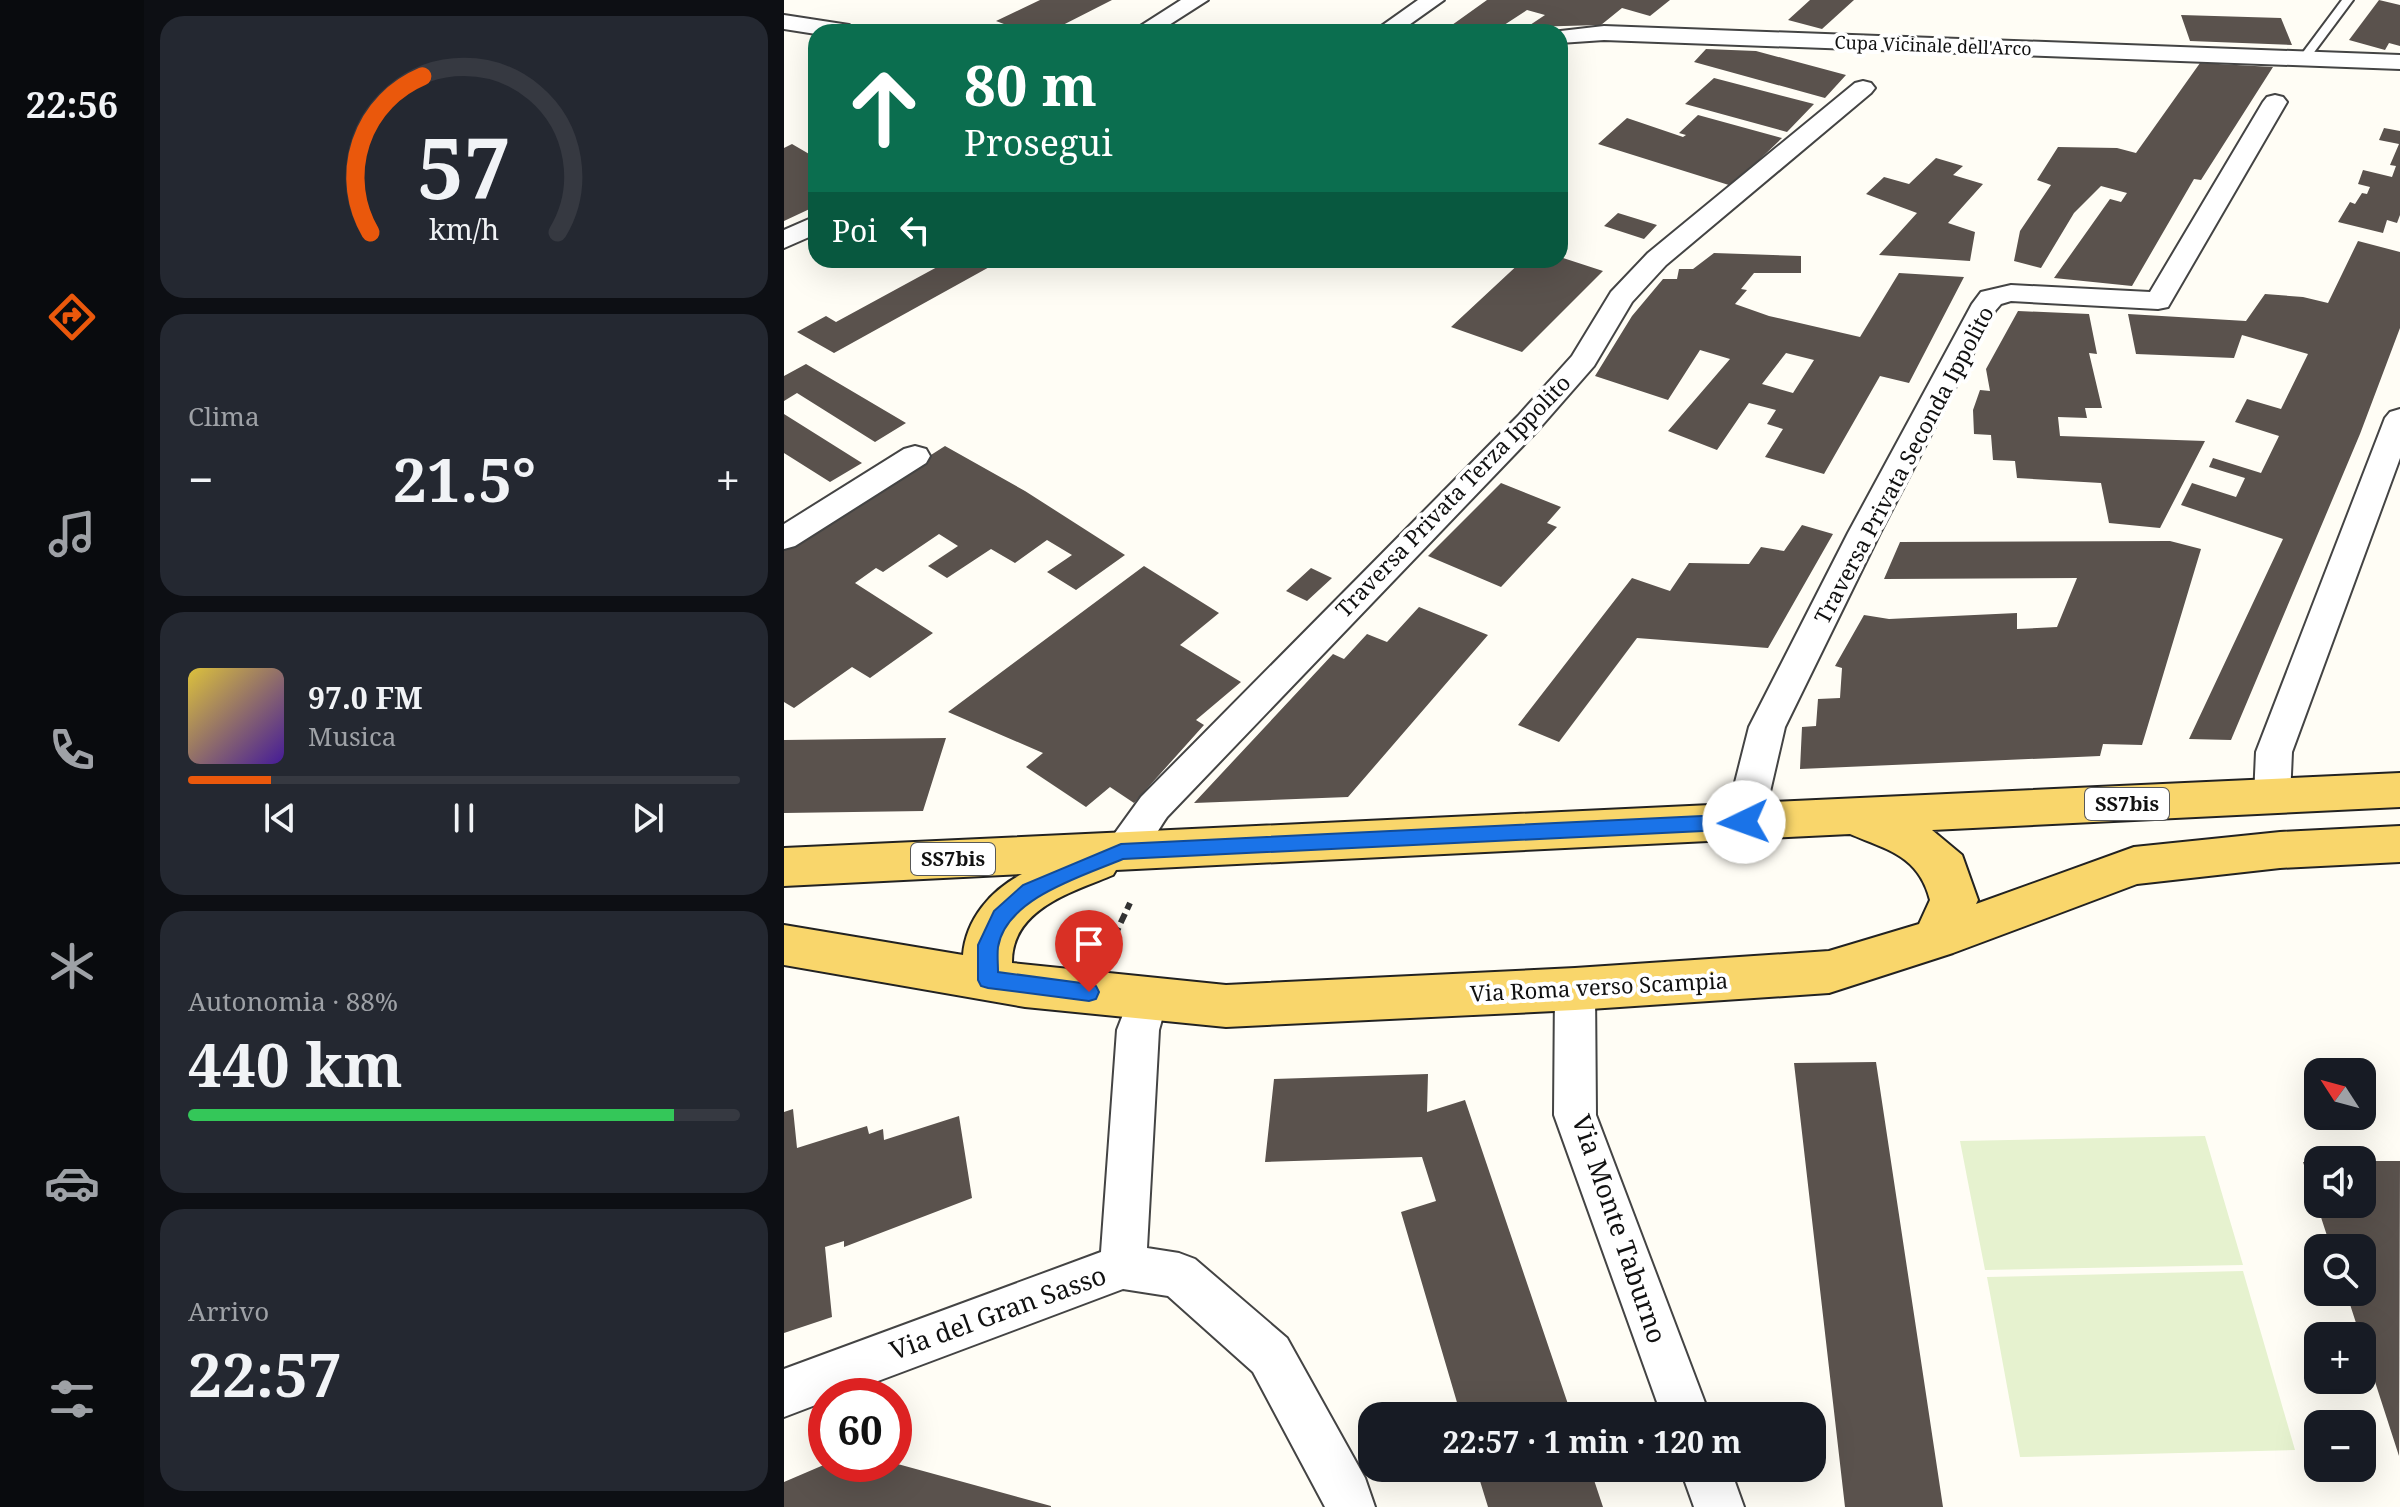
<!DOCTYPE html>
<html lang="it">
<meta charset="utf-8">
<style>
:root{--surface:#171b24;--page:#242831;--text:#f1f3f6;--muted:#9ea1a6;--line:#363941;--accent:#ea580c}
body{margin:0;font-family:"Noto Serif",serif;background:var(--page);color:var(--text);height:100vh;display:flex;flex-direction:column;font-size:30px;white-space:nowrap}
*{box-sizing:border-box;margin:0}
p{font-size:26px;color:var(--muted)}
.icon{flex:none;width:44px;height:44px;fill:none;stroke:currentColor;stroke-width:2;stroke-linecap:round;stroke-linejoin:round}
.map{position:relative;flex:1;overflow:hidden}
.details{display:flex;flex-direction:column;gap:16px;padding:16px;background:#0d0f14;width:640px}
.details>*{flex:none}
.hud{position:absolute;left:24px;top:24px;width:760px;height:244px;border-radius:24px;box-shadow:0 8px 32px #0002;background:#0b6e4f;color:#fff;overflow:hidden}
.needle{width:52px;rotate:306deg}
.tools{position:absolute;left:1520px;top:1058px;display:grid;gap:16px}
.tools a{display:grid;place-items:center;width:72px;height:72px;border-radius:16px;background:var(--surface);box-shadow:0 8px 32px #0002;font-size:40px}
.speed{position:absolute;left:24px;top:1378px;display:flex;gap:16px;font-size:40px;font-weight:700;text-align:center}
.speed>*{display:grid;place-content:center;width:104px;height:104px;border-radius:50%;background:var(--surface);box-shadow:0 8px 32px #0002;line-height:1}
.speed .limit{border:12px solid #d22;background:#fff;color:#111}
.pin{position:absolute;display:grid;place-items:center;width:68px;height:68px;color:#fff;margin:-82px -34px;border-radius:50% 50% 50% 0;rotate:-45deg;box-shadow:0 0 8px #0007}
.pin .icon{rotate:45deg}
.me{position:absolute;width:88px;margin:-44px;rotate:267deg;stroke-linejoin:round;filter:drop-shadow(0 0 6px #0008)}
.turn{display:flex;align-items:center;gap:28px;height:168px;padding:0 24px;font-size:36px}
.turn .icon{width:104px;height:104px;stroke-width:2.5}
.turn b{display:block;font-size:56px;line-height:68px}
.then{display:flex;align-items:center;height:76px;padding:0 24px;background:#0003;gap:16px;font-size:30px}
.big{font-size:60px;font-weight:700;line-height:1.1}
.details .tile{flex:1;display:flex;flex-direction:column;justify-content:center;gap:12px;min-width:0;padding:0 28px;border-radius:24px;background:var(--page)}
.details .dial{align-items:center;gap:0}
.dial svg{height:208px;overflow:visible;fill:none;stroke:var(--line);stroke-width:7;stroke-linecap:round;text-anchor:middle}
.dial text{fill:var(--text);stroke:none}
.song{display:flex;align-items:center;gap:24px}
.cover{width:96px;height:96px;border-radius:12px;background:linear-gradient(135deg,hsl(50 70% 55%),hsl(260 70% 35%))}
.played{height:8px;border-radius:4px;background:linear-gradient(90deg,var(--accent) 15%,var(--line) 15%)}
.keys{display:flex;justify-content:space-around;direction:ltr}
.heat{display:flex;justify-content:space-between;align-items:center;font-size:44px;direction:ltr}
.charge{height:12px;border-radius:6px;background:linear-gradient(90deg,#34c759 88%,var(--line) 0)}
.trip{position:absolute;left:574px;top:1402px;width:468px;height:80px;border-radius:24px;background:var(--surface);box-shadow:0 8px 32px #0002;font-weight:700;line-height:80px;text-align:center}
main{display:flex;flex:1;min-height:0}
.tabs{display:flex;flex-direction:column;width:144px;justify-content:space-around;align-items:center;background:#090b0e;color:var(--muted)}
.tabs .icon{width:56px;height:56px}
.tabs .on{color:var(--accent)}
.tabs b{font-size:36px;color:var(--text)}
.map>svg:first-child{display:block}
</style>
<main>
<nav class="tabs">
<b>22:56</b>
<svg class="icon on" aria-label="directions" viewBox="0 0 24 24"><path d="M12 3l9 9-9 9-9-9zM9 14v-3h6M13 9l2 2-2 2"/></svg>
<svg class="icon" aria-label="music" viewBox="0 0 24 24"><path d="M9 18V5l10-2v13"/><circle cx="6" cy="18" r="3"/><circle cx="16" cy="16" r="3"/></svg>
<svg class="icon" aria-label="phone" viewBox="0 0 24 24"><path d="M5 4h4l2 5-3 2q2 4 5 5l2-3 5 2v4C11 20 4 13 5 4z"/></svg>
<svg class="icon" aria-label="climate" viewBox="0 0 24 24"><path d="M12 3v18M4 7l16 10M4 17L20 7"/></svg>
<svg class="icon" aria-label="car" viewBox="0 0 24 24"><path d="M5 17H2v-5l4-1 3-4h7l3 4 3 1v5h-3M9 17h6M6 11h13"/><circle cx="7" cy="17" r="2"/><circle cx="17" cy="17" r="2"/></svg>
<svg class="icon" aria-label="filters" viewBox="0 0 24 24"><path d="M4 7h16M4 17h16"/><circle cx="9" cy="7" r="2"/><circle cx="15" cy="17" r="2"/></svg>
</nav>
<section class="details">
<div class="tile dial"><svg viewBox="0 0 100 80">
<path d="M14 69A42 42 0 1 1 86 69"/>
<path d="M14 69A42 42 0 0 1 34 9" stroke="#ea580c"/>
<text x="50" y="56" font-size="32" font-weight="700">57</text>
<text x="50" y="72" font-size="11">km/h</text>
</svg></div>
<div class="tile"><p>Clima</p>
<div class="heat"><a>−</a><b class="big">21.5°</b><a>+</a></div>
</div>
<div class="tile">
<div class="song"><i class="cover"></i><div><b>97.0 FM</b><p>Musica</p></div></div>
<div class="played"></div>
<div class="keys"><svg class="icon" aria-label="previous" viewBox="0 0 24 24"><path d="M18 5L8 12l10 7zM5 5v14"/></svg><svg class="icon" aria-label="pause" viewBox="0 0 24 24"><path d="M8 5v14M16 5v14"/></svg><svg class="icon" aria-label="next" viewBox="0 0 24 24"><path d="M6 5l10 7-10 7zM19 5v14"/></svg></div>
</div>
<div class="tile"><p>Autonomia · 88%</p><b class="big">440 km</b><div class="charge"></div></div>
<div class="tile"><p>Arrivo</p><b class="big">22:57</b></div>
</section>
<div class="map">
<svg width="1616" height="1507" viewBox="0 0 1616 1507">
<rect width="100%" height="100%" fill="#fffdf5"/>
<path fill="#e6f2cf" d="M1421,1136L1459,1265L1201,1270L1176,1141Z
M1459,1271L1511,1450L1236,1457L1203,1277Z"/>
<path fill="#5a524d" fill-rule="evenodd" d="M256,0H328L271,29H233L212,21Z
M703,0H886L866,16L838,8L817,25L743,27L761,15L743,10L714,29L661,30Z
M1026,0H1070L1038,29L1004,20Z
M1595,0L1616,5V46L1605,43L1601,50L1565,40Z
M1397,15L1497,18L1508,45L1406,41Z
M922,49L972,51L1062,75L1041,98L910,62Z
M1416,63L1489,67L1417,180L1410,179L1348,286L1270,278L1326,199L1337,202L1343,193L1317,186L1290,213L1257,268L1230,261L1236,231L1267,185L1253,180L1274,147L1333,148L1352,153Z
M930,78L1030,104L1003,132L901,104Z
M914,115L998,138L948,186L814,144L843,118L899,137L902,135L895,133Z
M1600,128L1616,131V215L1613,223L1603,220L1599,233L1554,222L1566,202L1571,204L1578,193L1583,194L1586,187L1574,184L1579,170L1608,177L1612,166L1606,165L1615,144L1595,140Z
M8,144L32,158V206L0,221V148Z
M1152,158L1179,166L1169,175L1199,184L1164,223L1191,232L1186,261L1095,255L1133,213L1082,194L1100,177L1125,184Z
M834,213L873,225L860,239L820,226Z
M1574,241L1616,252V328L1576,434L1447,740L1405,739L1499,539L1397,505L1408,483L1452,497L1461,478L1425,467L1429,458L1477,473L1495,436L1451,422L1463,399L1497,409L1524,354L1458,335L1450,358L1352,354L1344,314L1462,321L1481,294L1519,297L1544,303Z
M930,253L1017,256V273H970L957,289L963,290L951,304L985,316L1076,337L1115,273L1180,277L1125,383L1096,376L1040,474L981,457L999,429L983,424L992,410L965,403L933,450L884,431L946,359L916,350L884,400L811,376L848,316L879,279H893L895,269H909ZM1002,353L1030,360L1009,393L978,384Z
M776,257L819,271L738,352L667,327L739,260H776Z
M166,260H218L50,353L13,332L42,316L52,322Z
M1234,311L1305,314L1313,354L1305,353L1318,408H1301L1303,418L1274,417L1276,436L1421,441L1376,528L1325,523L1317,483L1233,478L1231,461L1209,460L1207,435L1190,434L1189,410L1196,390L1206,391L1202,369Z
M22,364L122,423L91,442L13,393L0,401V376Z
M0,414L78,463L46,482L0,453Z
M161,446L241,491L341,555L292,590L263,572L288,555L263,540L231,563L207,549L163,578L144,566L174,546L155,534L99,572L92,568L71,583L149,633L86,678L68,667L10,708L0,702V549Z
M717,483L777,507L763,523L773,527L717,587L644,556Z
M1018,525L1049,534L984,648L853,638L775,742L734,725L848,578L886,591L905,563L965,564L977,547L1000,551Z
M1386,541L1417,549L1358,745L1319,744L1316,756L1016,769L1018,727L1032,726L1034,699L1056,698L1058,668L1051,666L1080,615L1105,619L1233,613V629L1273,627L1293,578L1100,579L1116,542Z
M360,566L435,613L396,645L457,682L412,720L420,725L350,803L326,787L302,807L242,767L259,753L164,712Z
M527,568L548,578L523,601L502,591Z
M635,607L704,635L564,797L410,803L549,654L560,659L583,634L603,642Z
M162,738L139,811L0,813V740Z
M1092,1062L1159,1507H1061L1010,1063Z
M644,1074L643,1112L681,1100L788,1416H677L617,1212L652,1201L638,1157L481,1162L490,1079Z
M9,1109L13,1148L83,1126L85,1134L99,1129L100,1140L175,1116L188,1198L60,1247V1241L41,1247L48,1317L0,1333V1112Z
M1578,1161H1616L1615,1456L1562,1292H1578V1248H1547L1519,1162H1534V1204H1578Z
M110,1463L267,1506V1507H0V1482L42,1464Z
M692,1468H806L819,1507H704Z"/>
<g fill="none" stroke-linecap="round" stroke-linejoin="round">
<defs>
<path id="lane" d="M1558,0H1569L1525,59H1517V55Z"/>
<path id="street" d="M397,0H424L374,32H347Z
M634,0H660L615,32H589Z
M0,15L65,25L76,32L32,34L0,29Z
M820,26L1616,55V69L820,40L776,43V32H768Z
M1079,81L1087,83L1091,88L1087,93L882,265L848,302L810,366L754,430L383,817C367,840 355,872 324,862L318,851L357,797L734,416L788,356L827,292L864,253L1071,83Z
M1491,95L1499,97L1503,102L1384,307L1374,309L1227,301L1217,304L1211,311L1096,533L1001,727L979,822L973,832L960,837L947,832L941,822L965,727L1064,533L1188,304L1197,292L1227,285L1366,292L1479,102L1483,97Z
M32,216V234L0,248V230Z
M1616,409V458L1508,752L1506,797L1501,807L1488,811L1475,807L1470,797L1472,752L1601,418L1606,412Z
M131,446L142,449L146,456L142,463L11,546L0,549V524L120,449Z
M791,972L805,977L811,989L812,1115L926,1416H878L770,1115L771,989L777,977Z
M364,981L378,986L384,998L375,1030L363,1248L395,1253L411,1259L503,1338L581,1478L591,1507H541L469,1372L384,1296L339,1289L54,1396H42V1401L0,1417V1369L317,1252L333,1030L350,986Z
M896,1468H946L960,1507H910Z"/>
<path id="primary" d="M1616,773V807L1148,830L1178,855L1194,900L1192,904L1350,847L1496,832L1616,826V862L1496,868L1353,884L1169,953L1045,993L791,1010L442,1027L241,1007L0,965V925L179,955C182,919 207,890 238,874L0,886V848ZM1066,834C1104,850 1135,856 1146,900L1135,924L1045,951L791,968L442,985L228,963C227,909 288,892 329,875L332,870Z"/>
</defs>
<use href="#lane" stroke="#444" stroke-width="4"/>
<use href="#street" stroke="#444" stroke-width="4"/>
<use href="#primary" stroke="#222" stroke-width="4"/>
<path stroke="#333" stroke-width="6" stroke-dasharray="10 5" stroke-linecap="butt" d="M324,950L346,903"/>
<use href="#lane" fill="#fff" fill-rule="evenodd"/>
<use href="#street" fill="#fff" fill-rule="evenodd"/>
<use href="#primary" fill="#f9d66b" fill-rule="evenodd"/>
</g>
<path fill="#1a73e8" stroke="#114b97" stroke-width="2" d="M960,814L967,817L970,822L967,827L960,829L339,859C299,876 222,898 214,947C213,955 214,964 214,972L305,984L312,986L315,992L312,999L305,1001L204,988L197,986L194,980V945L210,911L239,885L337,844Z"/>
<g text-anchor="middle" stroke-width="8" stroke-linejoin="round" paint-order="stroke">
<g font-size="18" fill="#111" stroke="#fff">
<text transform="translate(1149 46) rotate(2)" y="6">Cupa Vicinale dell'Arco</text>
</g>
<g fill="#fff" stroke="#585858" stroke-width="2">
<rect x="1301" y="788" width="84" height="32" rx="6"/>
<rect x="127" y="843" width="84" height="32" rx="6"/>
</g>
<g font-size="20" font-weight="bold" fill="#111">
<text x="1343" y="811">SS7bis</text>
<text x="169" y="866">SS7bis</text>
</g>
<g font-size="22" fill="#111" stroke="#fff">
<text transform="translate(1120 465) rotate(-62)" y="8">Traversa Privata Seconda Ippolito</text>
<text transform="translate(669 496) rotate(-46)" y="8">Traversa Privata Terza Ippolito</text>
<text transform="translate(815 987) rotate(-3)" y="8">Via Roma verso Scampia</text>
</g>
<g font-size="26" fill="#111" stroke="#fff">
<text transform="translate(835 1229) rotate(71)" y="9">Via Monte Taburno</text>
<text transform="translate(214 1313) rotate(-20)" y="9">Via del Gran Sasso</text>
</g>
</g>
</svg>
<div class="tools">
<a><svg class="needle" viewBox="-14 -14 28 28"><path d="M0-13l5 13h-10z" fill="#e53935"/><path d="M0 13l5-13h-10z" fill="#9ea1a6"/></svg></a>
<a><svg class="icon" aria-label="sound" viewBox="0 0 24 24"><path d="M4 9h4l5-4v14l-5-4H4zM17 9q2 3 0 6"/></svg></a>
<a><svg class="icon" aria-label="search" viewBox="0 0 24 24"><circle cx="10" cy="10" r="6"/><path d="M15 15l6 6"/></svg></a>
<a>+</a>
<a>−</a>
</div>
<div class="speed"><div class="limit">60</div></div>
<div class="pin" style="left:305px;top:992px;background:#d93025"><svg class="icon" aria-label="arrive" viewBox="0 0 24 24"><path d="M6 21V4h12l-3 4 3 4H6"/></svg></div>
<svg class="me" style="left:960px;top:822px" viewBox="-20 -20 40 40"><circle r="19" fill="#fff"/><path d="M0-13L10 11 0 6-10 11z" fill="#1a73e8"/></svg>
<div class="trip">22:57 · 1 min · 120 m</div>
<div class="hud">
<div class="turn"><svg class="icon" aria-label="ahead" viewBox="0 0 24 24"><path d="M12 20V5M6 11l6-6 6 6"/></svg><div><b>80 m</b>Prosegui</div></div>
<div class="then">Poi<svg class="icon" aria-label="left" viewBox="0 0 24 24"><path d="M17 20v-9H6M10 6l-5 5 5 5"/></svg></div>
</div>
</div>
</main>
